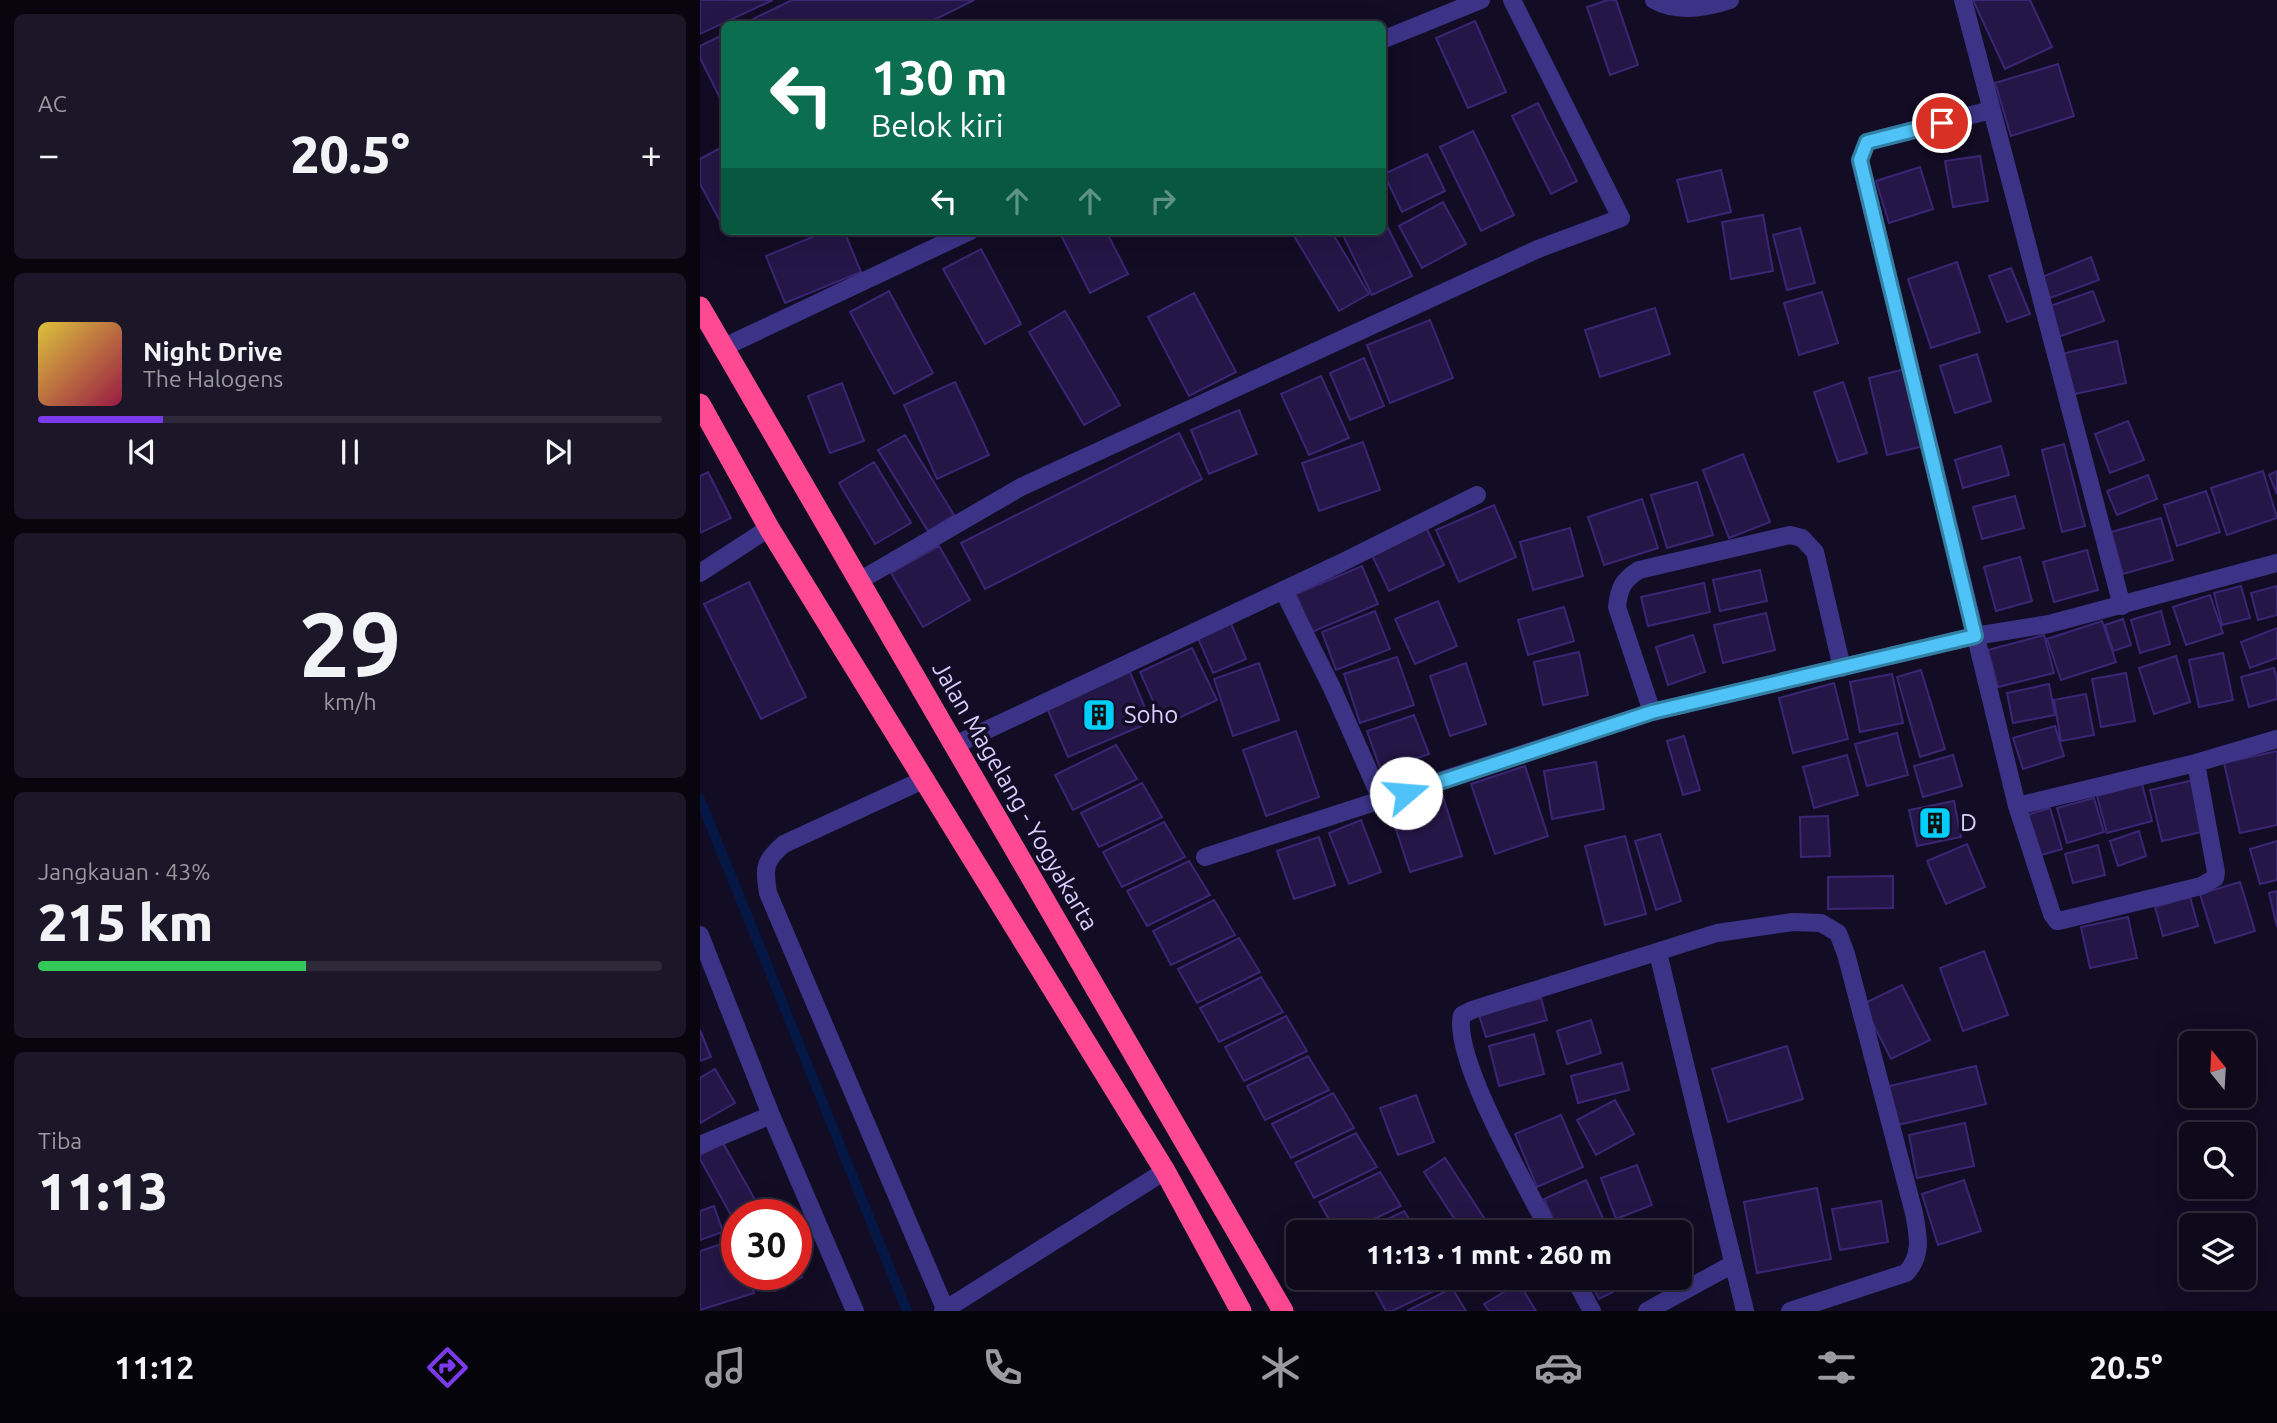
<!DOCTYPE html>
<html lang="id">
<meta charset="utf-8">
<style>
:root{--surface:#0e091b;--page:#1c1728;--text:#f1f3f6;--muted:#9b9aa3;--line:#2e2a3a;--accent:#7c3aed}
body{margin:0;font-family:Ubuntu,sans-serif;background:var(--page);color:var(--text);height:100vh;display:flex;flex-direction:column;font-size:26px;white-space:nowrap}
*{box-sizing:border-box;margin:0}
p{font-size:23px;color:var(--muted)}
.icon{flex:none;width:38px;height:38px;fill:none;stroke:currentColor;stroke-width:2;stroke-linecap:round;stroke-linejoin:round}
.map{position:relative;flex:1;overflow:hidden}
.side{display:flex;flex-direction:column;gap:14px;padding:14px;background:#08050f;width:700px}
.side>*{flex:none}
.banner{position:absolute;left:21px;top:21px;width:665px;height:214px;border-radius:10px;box-shadow:0 7px 28px #0002,0 0 0 2px var(--line);background:#0b6e4f;color:#fff;overflow:hidden}
.needle{width:46px;rotate:342deg}
.tools{position:absolute;left:1479px;top:1031px;display:grid;gap:14px}
.tools a{display:grid;place-items:center;width:77px;height:77px;border-radius:10px;background:var(--surface);box-shadow:0 7px 28px #0002,0 0 0 2px var(--line);font-size:35px}
.speed{position:absolute;left:21px;top:1199px;display:flex;gap:14px;font-size:35px;font-weight:700;text-align:center}
.speed>*{display:grid;place-content:center;width:91px;height:91px;border-radius:50%;background:var(--surface);box-shadow:0 7px 28px #0002,0 0 0 2px var(--line);line-height:1}
.speed .limit{border:10px solid #d22;background:#fff;color:#111}
.pin{position:absolute;display:grid;place-items:center;width:60px;height:60px;color:#fff;margin:-30px;border:4px solid #fff;border-radius:50%;box-shadow:0 2px 7px #0007}
.me{position:absolute;width:77px;margin:-38px;rotate:72deg;stroke-linejoin:round;filter:drop-shadow(0 0 5px #0008)}
.turn{display:flex;align-items:center;gap:24px;height:147px;padding:0 35px;font-size:32px}
.turn .icon{width:91px;height:91px;stroke-width:2.5}
.turn b{display:block;font-size:49px;line-height:60px}
.lanes{display:flex;align-items:center;height:66px;padding:0 35px;background:#0003;justify-content:center;gap:35px;direction:ltr}
.lanes .off{opacity:.35}
.big{font-size:52px;font-weight:800;line-height:1.1}
.side .tile{flex:1;display:flex;flex-direction:column;justify-content:center;gap:10px;min-width:0;padding:0 24px;border-radius:10px;background:var(--page)}
.side .dial{align-items:center;gap:0}
.dial b{font-size:91px;line-height:1}
.song{display:flex;align-items:center;gap:21px}
.cover{width:84px;height:84px;border-radius:10px;background:linear-gradient(135deg,hsl(50 70% 55%),hsl(340 70% 35%))}
.played{height:7px;border-radius:4px;background:linear-gradient(90deg,var(--accent) 20%,var(--line) 20%)}
.keys{display:flex;justify-content:space-around;direction:ltr}
.heat{display:flex;justify-content:space-between;align-items:center;font-size:38px;direction:ltr}
.charge{height:10px;border-radius:5px;background:linear-gradient(90deg,#34c759 43%,var(--line) 0)}
.trip{position:absolute;left:586px;top:1220px;width:406px;height:70px;border-radius:10px;background:var(--surface);box-shadow:0 7px 28px #0002,0 0 0 2px var(--line);font-weight:800;line-height:70px;text-align:center}
.menu{display:flex;height:112px;justify-content:space-around;align-items:center;background:#06040b;color:var(--muted)}
.menu .icon{width:49px;height:49px}
.menu .selected{color:var(--accent)}
.menu b{font-size:32px;color:var(--text)}
main{display:flex;flex:1;min-height:0}
.map>svg:first-child{display:block}
</style>
<main>
<section class="side">
<div class="tile"><p>AC</p>
<div class="heat"><a>−</a><b class="big">20.5°</b><a>+</a></div>
</div>
<div class="tile">
<div class="song"><i class="cover"></i><div><b>Night Drive</b><p>The Halogens</p></div></div>
<div class="played"></div>
<div class="keys"><svg class="icon" aria-label="previous" viewBox="0 0 24 24"><path d="M18 5L8 12l10 7zM5 5v14"/></svg><svg class="icon" aria-label="pause" viewBox="0 0 24 24"><path d="M8 5v14M16 5v14"/></svg><svg class="icon" aria-label="next" viewBox="0 0 24 24"><path d="M6 5l10 7-10 7zM19 5v14"/></svg></div>
</div>
<div class="tile dial"><b>29</b><p>km/h</p></div>
<div class="tile"><p>Jangkauan · 43%</p><b class="big">215 km</b><div class="charge"></div></div>
<div class="tile"><p>Tiba</p><b class="big">11:13</b></div>
</section>
<div class="map">
<svg width="1577" height="1311" viewBox="0 0 1577 1311">
<rect width="100%" height="100%" fill="#120c24"/>
<g fill="none" stroke-linecap="round" stroke-linejoin="round">
<path stroke="#051744" stroke-width="10" d="M0,799L207,1311"/>
</g>
<path fill="#241646" stroke="#3b2675" stroke-width="2" d="M0,0H73L0,34Z
M92,0H274L226,24H43Z
M908,0H916L938,65L910,75L887,7Z
M1273,0H1330L1352,47L1305,69Z
M775,21L806,92L768,108L736,38Z
M24,34V106L0,58V46Z
M1358,64L1374,116L1311,136L1295,83Z
M838,103L877,181L851,194L812,116Z
M773,131L814,215L781,231L740,147Z
M24,146V221L21,223L0,184V159Z
M727,154L745,191L702,212L684,174Z
M1280,156L1288,201L1253,207L1245,161Z
M1220,167L1233,209L1189,223L1176,181Z
M1021,170L1031,212L988,222L977,180Z
M743,202L766,244L722,268L699,226Z
M1063,215L1073,271L1031,279L1022,222Z
M682,216L712,276L672,295L641,231H682Z
M1100,228L1115,283L1087,290L1073,235Z
M127,231H144L161,272L85,303L66,256Z
M359,231H406L428,274L390,293Z
M591,231H631L669,294L639,311Z
M281,249L321,324L285,344L243,269Z
M1391,257L1399,280L1350,298L1342,277Z
M1257,262L1280,332L1231,348L1208,279Z
M1311,268L1330,314L1307,322L1289,276Z
M189,291L233,373L194,394L150,312Z
M1393,291L1404,321L1358,337L1347,307Z
M1122,292L1138,343L1099,355L1084,303Z
M494,293L536,372L489,396L448,317Z
M955,308L970,354L900,377L885,330Z
M365,311L420,405L384,425L329,332Z
M730,320L753,378L690,403L667,345Z
M1417,341L1426,383L1370,395L1361,354Z
M1277,354L1291,401L1255,413L1240,366Z
M664,358L684,406L650,420L630,373Z
M1209,368L1228,445L1187,455L1169,378Z
M621,376L649,438L609,455L581,394Z
M255,382L289,455L237,479L204,405Z
M1143,382L1167,453L1138,462L1114,392Z
M142,383L164,441L130,453L108,396Z
M539,410L557,454L509,474L491,430Z
M1428,421L1444,460L1410,473L1395,434Z
M479,433L502,479L285,589L261,543Z
M205,435L254,515L228,531L178,450Z
M663,442L680,490L619,511L602,463Z
M1364,444L1385,526L1362,532L1342,450Z
M1301,446L1309,475L1263,488L1255,460Z
M1043,454L1070,522L1029,538L1003,470Z
M174,462L211,523L175,544L139,483Z
M1563,471L1577,518L1527,535L1511,488Z
M1577,471V494L1569,475Z
M8,472L31,518L0,533V476Z
M1448,475L1457,499L1417,515L1407,491Z
M997,482L1013,535L967,548L951,495Z
M1506,491L1520,532L1477,546L1464,505Z
M1315,496L1324,528L1282,539L1273,507Z
M942,499L958,548L904,565L888,517Z
M794,505L816,557L759,582L736,530Z
M1461,518L1473,560L1423,574L1411,532Z
M726,527L744,565L689,591L671,553Z
M870,528L883,576L833,590L820,542Z
M239,546L270,600L223,627L191,573Z
M1387,550L1398,590L1354,602L1343,562Z
M1320,557L1332,601L1296,611L1284,567Z
M662,566L678,604L612,632L596,594Z
M1060,570L1067,601L1020,611L1013,580Z
M49,582L106,697L61,719L4,604Z
M1004,583L1010,612L948,626L941,597Z
M1541,586L1550,618L1522,625L1514,593Z
M1577,586V615L1558,620L1551,593Z
M1510,595L1523,633L1486,645L1473,607Z
M738,601L757,646L715,664L695,619Z
M864,607L874,641L828,655L818,620Z
M675,611L690,649L636,670L622,632Z
M1461,611L1470,644L1440,653L1431,620Z
M1066,613L1075,650L1023,663L1014,625Z
M1423,619L1431,645L1413,651L1405,625Z
M530,621L546,659L513,673L497,636Z
M1402,621L1416,662L1361,680L1347,639Z
M1577,628V658L1550,668L1541,642Z
M993,635L1005,672L968,685L956,647Z
M1344,635L1354,673L1298,687L1288,650Z
M492,648L517,700L464,725L440,672Z
M879,652L888,695L843,705L834,662Z
M1523,653L1533,700L1499,707L1489,660Z
M1476,656L1490,702L1454,714L1439,668Z
M697,657L714,705L660,723L644,674Z
M559,663L579,720L533,736L514,679Z
M766,663L786,724L750,736L730,676Z
M1574,668L1577,679V699L1549,707L1541,677Z
M1221,670L1245,749L1220,757L1197,677Z
M430,672L451,722L368,757L347,708Z
M1426,673L1435,721L1401,727L1392,679Z
M1192,674L1203,723L1160,732L1150,682Z
M1134,683L1148,739L1093,753L1079,698Z
M1349,684L1355,715L1313,723L1307,693Z
M1386,694L1394,735L1361,741L1354,700Z
M714,715L729,754L681,771L667,731Z
M1355,726L1364,756L1323,769L1313,738Z
M596,731L619,797L566,816L543,750Z
M1197,733L1208,775L1167,786L1155,744Z
M984,736L1000,790L983,795L967,741Z
M416,745L437,779L373,810L355,775Z
M1577,751V825L1540,833L1524,763Z
M1147,755L1158,795L1114,808L1103,767Z
M1253,755L1262,786L1223,797L1214,766Z
M896,762L904,809L852,819L844,771Z
M825,766L848,836L795,854L771,784Z
M1494,780L1506,831L1462,841L1450,790Z
M442,783L462,817L399,847L381,813Z
M1442,784L1452,821L1407,833L1397,796Z
M742,794L762,856L710,872L690,811Z
M1394,798L1404,832L1367,843L1357,808Z
M1254,801L1261,837L1217,846L1209,810Z
M1350,808L1362,849L1338,856L1327,815Z
M1128,816L1130,856L1101,857L1100,817Z
M661,820L681,872L649,884L629,833Z
M464,822L485,857L422,887L403,852Z
M1439,831L1446,856L1418,866L1410,841Z
M960,834L981,901L956,910L935,841Z
M925,836L946,914L905,925L885,846Z
M619,837L635,885L594,899L577,851Z
M1577,841V880L1560,884L1550,849Z
M1267,844L1285,887L1246,904L1227,861Z
M1398,845L1405,875L1373,883L1365,854Z
M489,861L510,895L447,926L427,891Z
M1193,876V908L1128,909V877Z
M1540,882L1555,931L1515,943L1500,894Z
M1577,891V927L1569,893Z
M1490,897L1498,926L1463,936L1455,907Z
M514,900L535,935L471,965L453,931Z
M1428,917L1437,958L1390,968L1381,927Z
M539,938L560,972L497,1003L478,969Z
M1284,951L1308,1015L1263,1031L1240,968Z
M561,977L583,1012L519,1042L500,1008Z
M1202,985L1230,1040L1191,1059L1163,1004Z
M841,998L847,1020L786,1037L779,1015Z
M586,1016L607,1051L544,1081L525,1047Z
M891,1020L901,1053L867,1064L857,1031Z
M0,1030L11,1057L0,1061Z
M834,1034L844,1074L799,1086L789,1046Z
M1087,1046L1103,1099L1028,1122L1012,1069Z
M608,1056L629,1090L565,1120L547,1086Z
M922,1063L929,1090L878,1103L871,1076Z
M1276,1066L1286,1104L1194,1126L1185,1087Z
M15,1069L35,1103L0,1123V1078Z
M633,1093L654,1128L591,1158L572,1124Z
M716,1095L734,1142L698,1155L680,1108Z
M915,1100L934,1134L896,1155L877,1120Z
M861,1115L883,1167L837,1187L815,1134Z
M1265,1123L1274,1166L1217,1178L1209,1135Z
M656,1133L677,1167L614,1198L595,1163Z
M23,1143L58,1205L33,1219L0,1159V1155Z
M745,1158L786,1221L769,1232H763L724,1172Z
M937,1165L952,1205L916,1219L901,1178Z
M680,1172L701,1206L647,1232H636L619,1202Z
M886,1180L909,1232H859L844,1199Z
M1264,1180L1281,1231L1238,1245L1222,1194Z
M1117,1188L1131,1259L1057,1273L1044,1202Z
M1181,1201L1188,1242L1140,1250L1132,1209Z
M14,1206L23,1232L0,1240V1211Z
M71,1206L75,1214H54Z
M704,1211L717,1232H662Z
M36,1239L37,1274H47L54,1293L0,1310V1251Z
M96,1265L102,1277L75,1291L66,1274H96Z
M673,1278H747L751,1283L692,1311H686L669,1280Z
M888,1278H941L899,1299Z
M819,1283L836,1311H789L784,1304Z
M752,1288L766,1311H707Z"/>
<g fill="none" stroke-linecap="round" stroke-linejoin="round">
<path stroke="#3c3387" stroke-width="18" d="M954,0C977,13 1006,8 1030,0
M1263,0L1422,606
M682,40L781,0
M1291,110L1167,142L1160,161L1317,806L1496,763L1577,739
M22,348L270,231
M0,573L69,528
M159,581L321,487L838,249L921,218L812,0
M583,590L632,688L682,801
M952,712L917,607C919,588 923,580 939,570L1090,535L1102,538L1115,552L1142,668
M255,745L641,563L777,495
M223,780L84,844C64,861 64,867 68,893L246,1311
M1317,806L1352,914L1357,921L1363,920L1501,886L1515,878L1516,872L1496,763
M505,857L952,712L1275,636L1349,624L1577,563
M0,935L71,1115L155,1311
M958,953L1045,1311
M0,1145L71,1115
M850,1232C829,1191 751,1056 762,1015L772,1010L1017,933L1093,922L1121,923L1138,933L1146,954L1214,1213C1218,1235 1223,1255 1206,1273L1090,1311
M874,1278L892,1311
M243,1311L465,1171
M947,1311L1033,1264"/>
<path stroke="#ff4a93" stroke-width="21" d="M0,307L583,1311
M0,404L69,528L465,1171L541,1311"/>
</g>
<g fill="none" stroke-linecap="round" stroke-linejoin="round">
<defs>
<path id="route" d="M706,793L952,712L1275,636L1160,160L1167,142L1242,123"/>
</defs>
<use href="#route" stroke="#337fa1" stroke-width="18"/>
<use href="#route" stroke="#4fc3f7" stroke-width="12"/>
</g>
<defs>
<symbol id="building-square" viewBox="-11 -11 22 22"><rect x="-9" y="-9" width="18" height="18" rx="4" fill="#00cefa" stroke="#120c24"/><path d="M-4-6H4V6H1V3H-1V6H-4ZM-2.5-4.3h1.7v1.8h-1.7ZM.8-4.3h1.7v1.8H.8ZM-2.5-1h1.7V.8h-1.7ZM.8-1h1.7V.8H.8Z" fill="#111"/></symbol>
</defs>
<g fill-rule="evenodd">
<use href="#building-square" x="380" y="696" width="38" height="38"/>
<use href="#building-square" x="1216" y="804" width="38" height="38"/>
</g>
<g text-anchor="middle" stroke-width="7" stroke-linejoin="round" paint-order="stroke">
<g font-size="24" fill="#d8cfff" stroke="#120c24" text-anchor="start">
<text x="424" y="723">Soho</text>
<text x="1260" y="831">D</text>
</g>
<g font-size="24" fill="#d8cfff" stroke="#120c24">
<text transform="translate(315 796) rotate(60)" y="8">Jalan Magelang - Yogyakarta</text>
</g>
</g>
</svg>
<div class="tools">
<a><svg class="needle" viewBox="-14 -14 28 28"><path d="M0-13l5 13h-10z" fill="#e53935"/><path d="M0 13l5-13h-10z" fill="#9b9aa3"/></svg></a>
<a><svg class="icon" aria-label="search" viewBox="0 0 24 24"><circle cx="10" cy="10" r="6"/><path d="M15 15l6 6"/></svg></a>
<a><svg class="icon" aria-label="layers" viewBox="0 0 24 24"><path d="M12 4l9 5-9 5-9-5zM3 14l9 5 9-5"/></svg></a>
</div>
<div class="speed"><div class="limit">30</div></div>
<div class="pin" style="left:1242px;top:123px;background:#d93025"><svg class="icon" aria-label="arrive" viewBox="0 0 24 24"><path d="M6 21V4h12l-3 4 3 4H6"/></svg></div>
<svg class="me" style="left:706px;top:793px" viewBox="-20 -20 40 40"><circle r="19" fill="#fff"/><path d="M0-13L10 11 0 6-10 11z" fill="#4fc3f7"/></svg>
<div class="trip">11:13 · 1 mnt · 260 m</div>
<div class="banner">
<div class="turn"><svg class="icon" aria-label="left" viewBox="0 0 24 24"><path d="M17 20v-9H6M10 6l-5 5 5 5"/></svg><div><b>130 m</b>Belok kiri</div></div>
<div class="lanes"><svg class="icon" aria-label="left" viewBox="0 0 24 24"><path d="M17 20v-9H6M10 6l-5 5 5 5"/></svg><svg class="icon off" aria-label="ahead" viewBox="0 0 24 24"><path d="M12 20V5M6 11l6-6 6 6"/></svg><svg class="icon off" aria-label="ahead" viewBox="0 0 24 24"><path d="M12 20V5M6 11l6-6 6 6"/></svg><svg class="icon off" aria-label="right" viewBox="0 0 24 24"><path d="M7 20v-9h11M14 6l5 5-5 5"/></svg></div>
</div>
</div>
</main>
<nav class="menu">
<b>11:12</b>
<svg class="icon selected" aria-label="directions" viewBox="0 0 24 24"><path d="M12 3l9 9-9 9-9-9zM9 14v-3h6M13 9l2 2-2 2"/></svg>
<svg class="icon" aria-label="music" viewBox="0 0 24 24"><path d="M9 18V5l10-2v13"/><circle cx="6" cy="18" r="3"/><circle cx="16" cy="16" r="3"/></svg>
<svg class="icon" aria-label="phone" viewBox="0 0 24 24"><path d="M5 4h4l2 5-3 2q2 4 5 5l2-3 5 2v4C11 20 4 13 5 4z"/></svg>
<svg class="icon" aria-label="climate" viewBox="0 0 24 24"><path d="M12 3v18M4 7l16 10M4 17L20 7"/></svg>
<svg class="icon" aria-label="car" viewBox="0 0 24 24"><path d="M5 17H2v-5l4-1 3-4h7l3 4 3 1v5h-3M9 17h6M6 11h13"/><circle cx="7" cy="17" r="2"/><circle cx="17" cy="17" r="2"/></svg>
<svg class="icon" aria-label="filters" viewBox="0 0 24 24"><path d="M4 7h16M4 17h16"/><circle cx="9" cy="7" r="2"/><circle cx="15" cy="17" r="2"/></svg>
<b>20.5°</b>
</nav>
